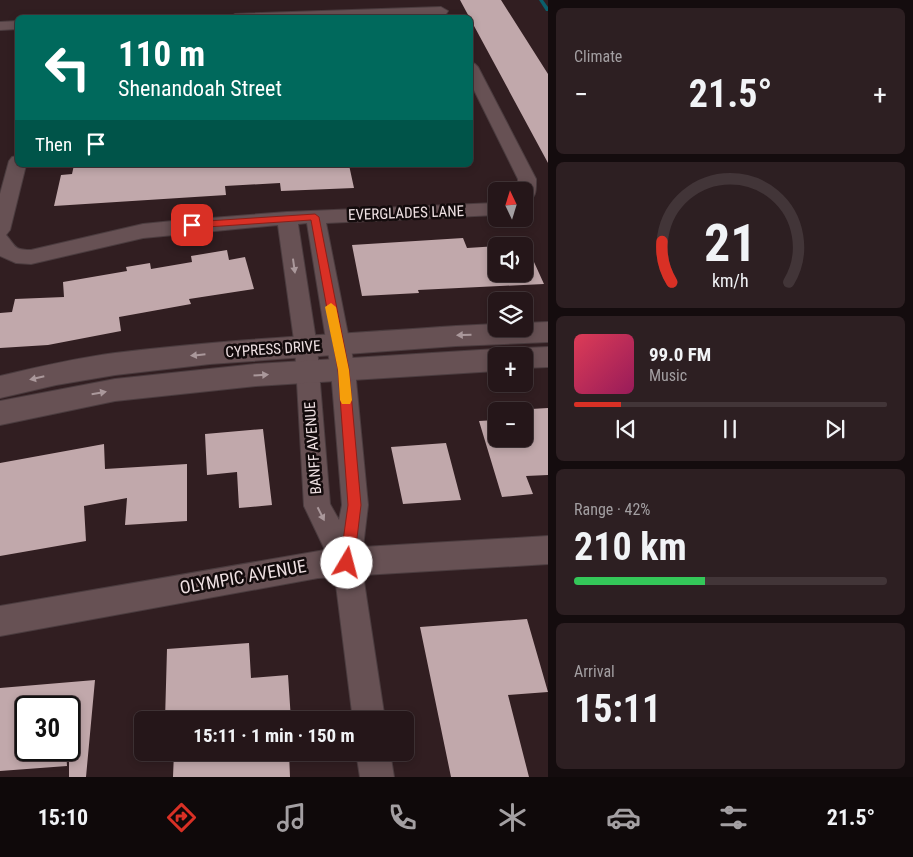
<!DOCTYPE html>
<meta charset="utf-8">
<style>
:root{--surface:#251619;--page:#2d1f22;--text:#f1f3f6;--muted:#a39fa2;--line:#423538;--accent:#d93025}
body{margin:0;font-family:"Roboto Condensed",sans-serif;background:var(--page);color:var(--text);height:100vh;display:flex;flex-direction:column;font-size:19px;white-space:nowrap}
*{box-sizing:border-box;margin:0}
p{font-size:16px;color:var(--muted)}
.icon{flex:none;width:28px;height:28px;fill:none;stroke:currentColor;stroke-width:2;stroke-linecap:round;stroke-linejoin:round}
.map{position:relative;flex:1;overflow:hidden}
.details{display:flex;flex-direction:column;gap:8px;padding:8px;background:#140c0e;width:365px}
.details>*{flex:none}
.top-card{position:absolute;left:15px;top:15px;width:458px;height:152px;border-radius:8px;box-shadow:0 2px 8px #0003,0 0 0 1px var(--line);background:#00695c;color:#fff;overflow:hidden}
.needle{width:32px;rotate:356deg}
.fabs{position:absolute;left:488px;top:182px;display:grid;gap:10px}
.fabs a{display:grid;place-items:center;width:45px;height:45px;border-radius:8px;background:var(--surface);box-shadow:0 2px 8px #0003,0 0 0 1px var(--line);font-size:25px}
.speed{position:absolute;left:15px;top:696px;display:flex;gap:10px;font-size:25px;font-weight:700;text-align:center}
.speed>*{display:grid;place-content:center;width:65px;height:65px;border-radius:50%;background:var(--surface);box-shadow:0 2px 8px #0003,0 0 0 1px var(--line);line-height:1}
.speed .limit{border:2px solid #111;border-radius:8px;background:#fff;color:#111}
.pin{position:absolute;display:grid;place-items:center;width:42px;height:42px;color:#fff;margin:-21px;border-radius:10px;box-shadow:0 2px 8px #0006}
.me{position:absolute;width:55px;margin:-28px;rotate:8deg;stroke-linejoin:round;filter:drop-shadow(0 0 4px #0008)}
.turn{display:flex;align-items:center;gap:18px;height:105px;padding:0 20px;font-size:22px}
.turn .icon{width:65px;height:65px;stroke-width:2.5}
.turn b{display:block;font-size:35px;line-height:42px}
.then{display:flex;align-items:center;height:48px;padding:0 20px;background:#0003;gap:10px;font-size:19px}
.big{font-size:38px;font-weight:700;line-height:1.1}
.details .card{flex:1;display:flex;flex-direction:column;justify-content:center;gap:8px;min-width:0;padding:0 18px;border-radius:8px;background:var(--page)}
.details .dial{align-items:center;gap:0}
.dial svg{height:130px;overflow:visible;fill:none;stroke:var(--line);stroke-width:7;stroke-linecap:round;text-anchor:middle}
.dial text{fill:var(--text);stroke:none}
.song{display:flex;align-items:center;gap:15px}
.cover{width:60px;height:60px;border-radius:8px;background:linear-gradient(135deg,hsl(350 70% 55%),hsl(330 70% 35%))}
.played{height:5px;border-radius:2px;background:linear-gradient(90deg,var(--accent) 15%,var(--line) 15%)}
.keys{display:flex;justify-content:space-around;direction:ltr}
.heat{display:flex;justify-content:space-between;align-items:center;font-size:28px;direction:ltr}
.charge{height:8px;border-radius:4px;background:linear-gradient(90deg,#34c759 42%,var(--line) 0)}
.trip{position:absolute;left:134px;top:711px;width:280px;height:50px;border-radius:8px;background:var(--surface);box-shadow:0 2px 8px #0003,0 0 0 1px var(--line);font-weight:700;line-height:50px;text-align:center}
.dock{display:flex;height:80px;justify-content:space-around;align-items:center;background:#0f090a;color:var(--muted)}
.dock .icon{width:35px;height:35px}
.dock .active{color:var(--accent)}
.dock b{font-size:22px;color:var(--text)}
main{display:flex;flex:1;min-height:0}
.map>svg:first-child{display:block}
</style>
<main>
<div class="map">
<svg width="548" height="777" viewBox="0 0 548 777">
<rect width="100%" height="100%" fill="#311e21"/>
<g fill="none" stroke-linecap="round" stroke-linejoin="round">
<path fill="#0a5f6b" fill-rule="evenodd" d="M539,0H543L548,7V11H546Z"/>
</g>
<path fill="#c1a8ab" d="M460,0H501L548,74V163Z
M74,165H349L354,188L281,191L280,183L225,186L226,195L54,206L61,175L72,174Z
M463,238L467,248L513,245L496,246V274H524V254L529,251L544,284L418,290L419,293L362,296L352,245Z
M227,250L229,260L245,257L254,289L189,299L191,304L119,317L121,331L48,345L0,348V313L12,312L15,299L64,297L63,282L127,271L126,267L150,263L151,269L192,262L191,256Z
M548,408V475L526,476L533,494L502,497L479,421L496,420V439H524V411L514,410Z
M263,429L272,505L239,508L237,472L207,475L205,434Z
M446,443L461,500L403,504L391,447Z
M104,444L105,469L187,464V521L125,525L127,498L84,506L86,541L0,556V463Z
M527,619L548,692L508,695L529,777H451L420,627Z
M249,643L251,678L288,675L291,720H165L167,649Z
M95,680L86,777H69V708H26V750H66L67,766L0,771V688Z
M174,752H289L290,777H173Z"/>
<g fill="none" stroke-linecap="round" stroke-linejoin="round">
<defs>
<path id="minor" d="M441,7L448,11L446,14L370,18H228L235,14Z
M18,21V29L0,30V22Z
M470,62L475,64L478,67L536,179C536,191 537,199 524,202V191H518V179L470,82Z
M18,156V165H26L10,230L6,235C16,246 13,250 31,250L143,224L173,221L287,212L496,203V215L326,223L355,370L368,505L363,547L548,536V564L363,575L385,720H353L335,577L318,578L0,636V606L325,550L304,506L295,347L278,225L143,238L31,264L16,263L0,256V194L9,161L12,157ZM307,223L331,370L342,505L339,520L330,504L317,347L298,224Z
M356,752H390L394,777H360Z"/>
<path id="tertiary" d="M548,322V342L456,346L210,364L115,375L56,385L0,398V376C38,367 77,358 115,353C228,339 343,334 456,326L496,324V329H524V323Z
M548,347V367L524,368V356H512L515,351L524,348Z
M496,349L505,353L507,356H496V371L256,386L115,401L0,425V401L115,379L256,364Z"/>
</defs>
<use href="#minor" stroke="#4b3c3f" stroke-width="2"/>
<use href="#tertiary" stroke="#4b3c3f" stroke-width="2"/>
<use href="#minor" fill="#675154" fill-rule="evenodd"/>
<use href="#tertiary" fill="#675154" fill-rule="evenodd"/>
</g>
<defs><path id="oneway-solid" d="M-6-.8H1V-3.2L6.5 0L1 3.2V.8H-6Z" transform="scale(1.25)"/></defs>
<g fill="#aa989b">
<use href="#oneway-solid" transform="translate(294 266) rotate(82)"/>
<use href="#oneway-solid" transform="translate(464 335) rotate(178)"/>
<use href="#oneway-solid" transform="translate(198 355) rotate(174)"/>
<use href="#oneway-solid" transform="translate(261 375) rotate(-4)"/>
<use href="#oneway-solid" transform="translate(37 378) rotate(167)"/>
<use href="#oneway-solid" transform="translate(99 393) rotate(-10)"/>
<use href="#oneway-solid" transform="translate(321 514) rotate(63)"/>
</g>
<path fill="#d93025" stroke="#8d1f18" d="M315,214L319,217L349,370L361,505L354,563L352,567L347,569L342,567L340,563L348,505L338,370L311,220L192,228L188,225L192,222Z"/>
<path fill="#f59e0b" d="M331,303L336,307L349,370L352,400L350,404H342L340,400L338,370L325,307Z"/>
<g text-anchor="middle" stroke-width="5" stroke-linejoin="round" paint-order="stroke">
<g font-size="15" fill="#eee0e2" stroke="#130b0c">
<text transform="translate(406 213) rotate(-2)" y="5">EVERGLADES LANE</text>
<text transform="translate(273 349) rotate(-4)" y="5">CYPRESS DRIVE</text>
<text transform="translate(313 448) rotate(-94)" y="5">BANFF AVENUE</text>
</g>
<g font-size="18" fill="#eee0e2" stroke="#130b0c">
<text transform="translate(243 577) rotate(-10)" y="6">OLYMPIC AVENUE</text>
</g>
</g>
</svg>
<div class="fabs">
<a><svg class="needle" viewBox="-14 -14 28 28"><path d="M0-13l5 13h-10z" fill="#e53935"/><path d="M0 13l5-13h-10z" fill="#a39fa2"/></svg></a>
<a><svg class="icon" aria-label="sound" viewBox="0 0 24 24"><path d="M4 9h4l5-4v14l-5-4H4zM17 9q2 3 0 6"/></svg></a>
<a><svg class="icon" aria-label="layers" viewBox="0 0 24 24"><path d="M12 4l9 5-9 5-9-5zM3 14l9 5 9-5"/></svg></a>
<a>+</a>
<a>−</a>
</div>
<div class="speed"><div class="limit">30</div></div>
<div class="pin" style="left:192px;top:225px;background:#d93025"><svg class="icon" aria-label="arrive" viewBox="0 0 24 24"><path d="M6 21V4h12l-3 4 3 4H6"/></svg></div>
<svg class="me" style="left:347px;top:563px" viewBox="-20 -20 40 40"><circle r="19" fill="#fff"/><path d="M0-13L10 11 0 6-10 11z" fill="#d93025"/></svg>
<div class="trip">15:11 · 1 min · 150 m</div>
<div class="top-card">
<div class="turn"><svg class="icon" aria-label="left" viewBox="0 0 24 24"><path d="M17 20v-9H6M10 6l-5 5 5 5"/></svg><div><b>110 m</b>Shenandoah Street</div></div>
<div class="then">Then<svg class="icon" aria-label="arrive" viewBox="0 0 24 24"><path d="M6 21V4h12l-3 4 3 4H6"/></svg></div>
</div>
</div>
<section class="details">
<div class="card"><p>Climate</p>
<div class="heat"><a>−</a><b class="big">21.5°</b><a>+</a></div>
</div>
<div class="card dial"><svg viewBox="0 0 100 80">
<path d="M14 69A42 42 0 1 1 86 69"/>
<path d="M14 69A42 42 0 0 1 8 44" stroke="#d93025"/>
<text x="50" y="56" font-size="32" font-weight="700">21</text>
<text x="50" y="72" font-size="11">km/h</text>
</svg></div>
<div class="card">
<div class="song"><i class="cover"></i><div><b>99.0 FM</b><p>Music</p></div></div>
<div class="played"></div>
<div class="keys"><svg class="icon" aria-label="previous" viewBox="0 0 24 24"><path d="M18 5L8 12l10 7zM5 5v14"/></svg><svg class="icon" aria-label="pause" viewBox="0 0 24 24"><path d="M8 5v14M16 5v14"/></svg><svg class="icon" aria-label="next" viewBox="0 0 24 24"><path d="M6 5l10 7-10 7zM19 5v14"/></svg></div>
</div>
<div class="card"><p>Range · 42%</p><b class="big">210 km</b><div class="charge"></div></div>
<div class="card"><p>Arrival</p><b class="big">15:11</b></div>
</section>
</main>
<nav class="dock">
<b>15:10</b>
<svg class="icon active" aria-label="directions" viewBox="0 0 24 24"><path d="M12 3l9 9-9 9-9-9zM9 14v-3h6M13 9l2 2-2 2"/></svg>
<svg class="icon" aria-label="music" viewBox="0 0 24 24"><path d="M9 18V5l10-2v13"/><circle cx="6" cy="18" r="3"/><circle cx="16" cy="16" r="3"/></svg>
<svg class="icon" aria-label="phone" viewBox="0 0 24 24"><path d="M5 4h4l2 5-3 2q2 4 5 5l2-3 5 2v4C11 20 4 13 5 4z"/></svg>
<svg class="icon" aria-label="climate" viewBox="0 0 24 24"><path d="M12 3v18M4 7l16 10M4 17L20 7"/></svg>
<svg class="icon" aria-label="car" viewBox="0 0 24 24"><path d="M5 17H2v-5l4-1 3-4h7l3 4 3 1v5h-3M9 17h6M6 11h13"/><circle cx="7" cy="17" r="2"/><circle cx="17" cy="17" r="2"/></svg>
<svg class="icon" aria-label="filters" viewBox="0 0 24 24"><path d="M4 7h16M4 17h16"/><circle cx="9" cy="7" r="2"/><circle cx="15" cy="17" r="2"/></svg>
<b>21.5°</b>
</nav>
